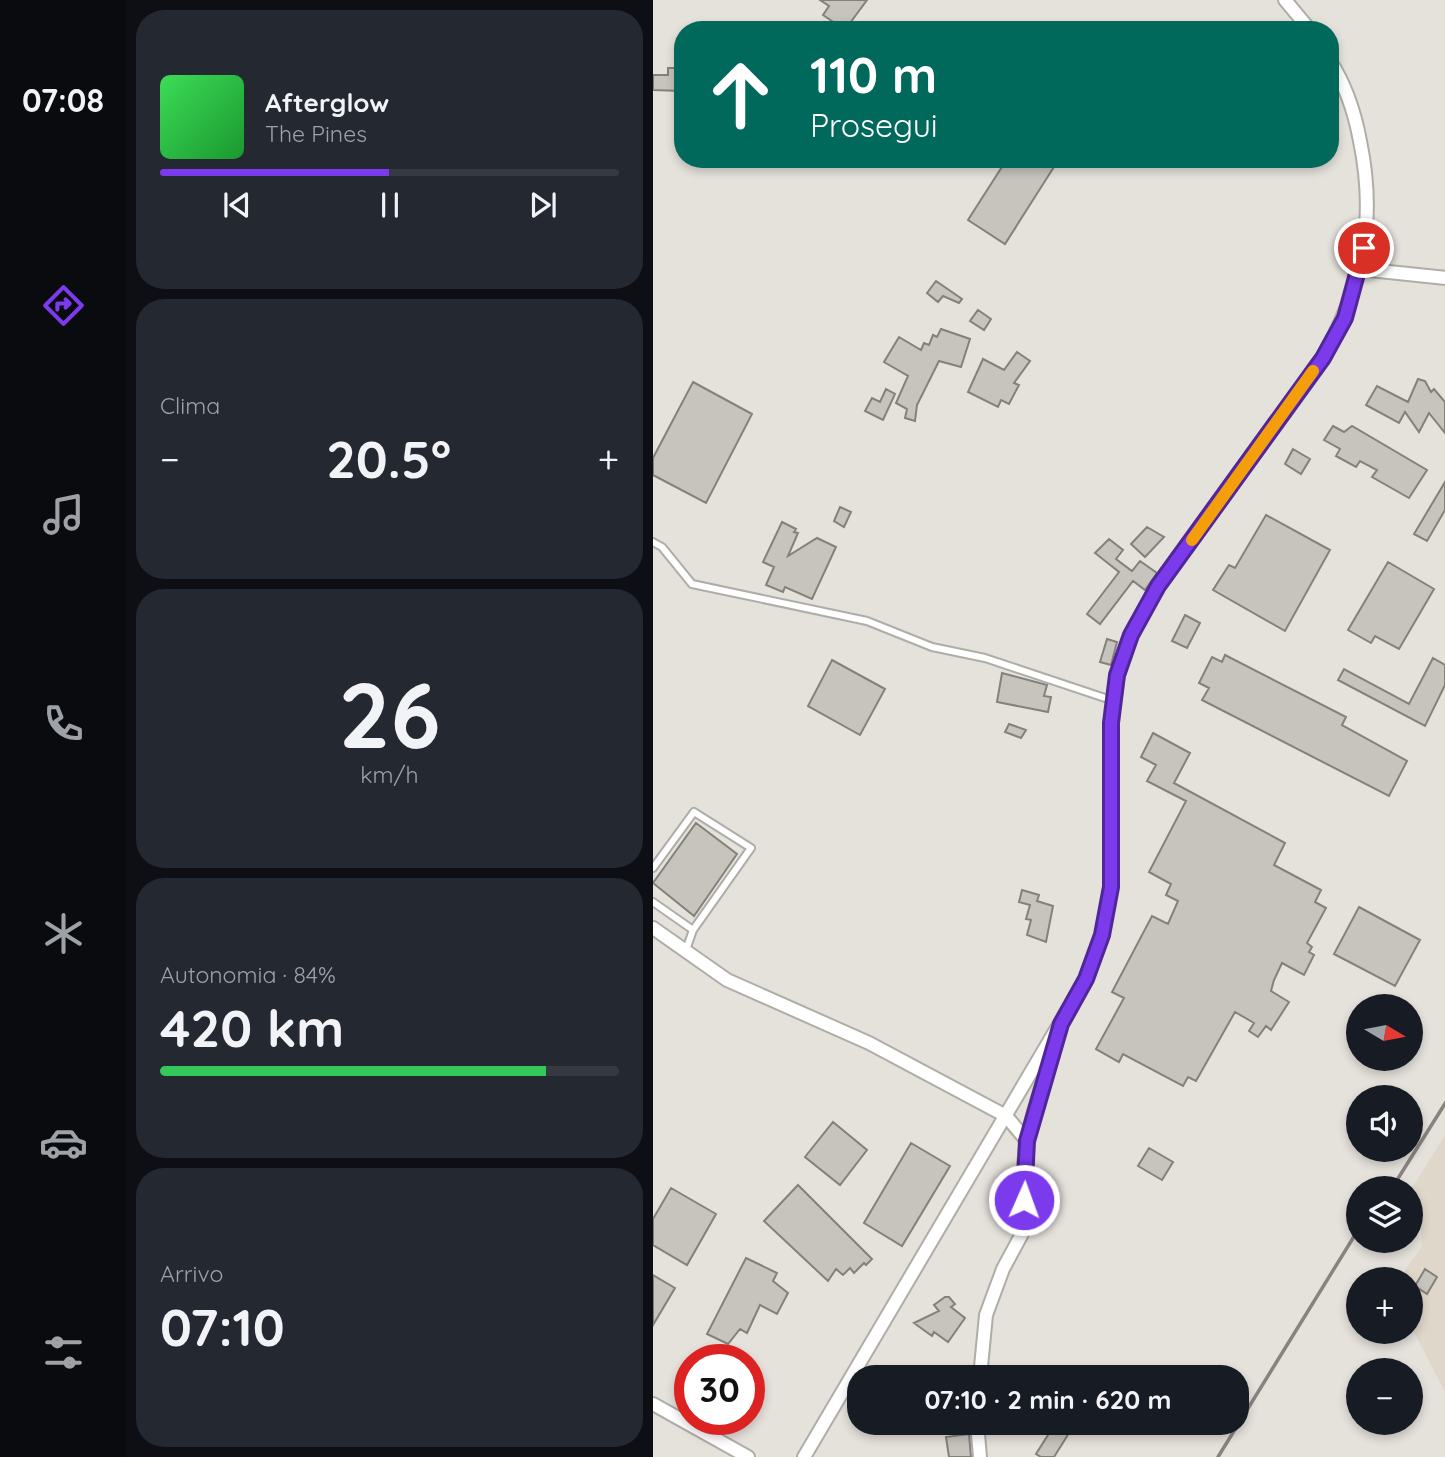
<!DOCTYPE html>
<html lang="it">
<meta charset="utf-8">
<style>
:root{--surface:#171b24;--page:#242831;--text:#f1f3f6;--muted:#9ea1a6;--line:#363941;--accent:#7c3aed}
body{margin:0;font-family:Quicksand,sans-serif;background:var(--page);color:var(--text);height:100vh;display:flex;flex-direction:column;font-size:26px;white-space:nowrap}
*{box-sizing:border-box;margin:0}
p{font-size:23px;color:var(--muted)}
.icon{flex:none;width:38px;height:38px;fill:none;stroke:currentColor;stroke-width:2;stroke-linecap:round;stroke-linejoin:round}
.map{position:relative;flex:1;overflow:hidden}
.panel{display:flex;flex-direction:column;gap:10px;padding:10px;background:#0d0f14;width:527px}
.panel>*{flex:none}
.banner{position:absolute;left:21px;top:21px;width:665px;height:147px;border-radius:28px;box-shadow:0 4px 10px #0003;background:#00695c;color:#fff;overflow:hidden}
.needle{width:46px;rotate:100deg}
.buttons{position:absolute;left:693px;top:994px;display:grid;gap:14px}
.buttons a{display:grid;place-items:center;width:77px;height:77px;border-radius:50%;background:var(--surface);box-shadow:0 4px 10px #0003;font-size:35px}
.speed{position:absolute;left:21px;top:1344px;display:flex;gap:14px;font-size:35px;font-weight:700;text-align:center}
.speed>*{display:grid;place-content:center;width:91px;height:91px;border-radius:50%;background:var(--surface);box-shadow:0 4px 10px #0003;line-height:1}
.speed .limit{border:10px solid #d22;background:#fff;color:#111}
.pin{position:absolute;display:grid;place-items:center;width:60px;height:60px;color:#fff;margin:-30px;border:4px solid #fff;border-radius:50%;box-shadow:0 2px 7px #0007}
.me{position:absolute;width:77px;margin:-38px;rotate:2deg;stroke-linejoin:round;filter:drop-shadow(0 0 5px #0008)}
.turn{display:flex;align-items:center;gap:24px;height:147px;padding:0 21px;font-size:32px}
.turn .icon{width:91px;height:91px;stroke-width:2.5}
.turn b{display:block;font-size:49px;line-height:60px}
.big{font-size:52px;font-weight:700;line-height:1.1}
.panel .tile{flex:1;display:flex;flex-direction:column;justify-content:center;gap:10px;min-width:0;padding:0 24px;border-radius:28px;background:var(--page)}
.panel .dial{align-items:center;gap:0}
.dial b{font-size:91px;line-height:1}
.song{display:flex;align-items:center;gap:21px}
.cover{width:84px;height:84px;border-radius:10px;background:linear-gradient(135deg,hsl(130 70% 55%),hsl(130 70% 35%))}
.played{height:7px;border-radius:4px;background:linear-gradient(90deg,var(--accent) 50%,var(--line) 50%)}
.keys{display:flex;justify-content:space-around;direction:ltr}
.heat{display:flex;justify-content:space-between;align-items:center;font-size:38px;direction:ltr}
.charge{height:10px;border-radius:5px;background:linear-gradient(90deg,#34c759 84%,var(--line) 0)}
.trip{position:absolute;left:194px;top:1365px;width:402px;height:70px;border-radius:28px;background:var(--surface);box-shadow:0 4px 10px #0003;font-weight:700;line-height:70px;text-align:center}
main{display:flex;flex:1;min-height:0}
.menu{display:flex;flex-direction:column;width:126px;justify-content:space-around;align-items:center;background:#090b0e;color:var(--muted)}
.menu .icon{width:49px;height:49px}
.menu .active{color:var(--accent)}
.menu b{font-size:32px;color:var(--text)}
.map>svg:first-child{display:block}
</style>
<main>
<nav class="menu">
<b>07:08</b>
<svg class="icon active" aria-label="directions" viewBox="0 0 24 24"><path d="M12 3l9 9-9 9-9-9zM9 14v-3h6M13 9l2 2-2 2"/></svg>
<svg class="icon" aria-label="music" viewBox="0 0 24 24"><path d="M9 18V5l10-2v13"/><circle cx="6" cy="18" r="3"/><circle cx="16" cy="16" r="3"/></svg>
<svg class="icon" aria-label="phone" viewBox="0 0 24 24"><path d="M5 4h4l2 5-3 2q2 4 5 5l2-3 5 2v4C11 20 4 13 5 4z"/></svg>
<svg class="icon" aria-label="climate" viewBox="0 0 24 24"><path d="M12 3v18M4 7l16 10M4 17L20 7"/></svg>
<svg class="icon" aria-label="car" viewBox="0 0 24 24"><path d="M5 17H2v-5l4-1 3-4h7l3 4 3 1v5h-3M9 17h6M6 11h13"/><circle cx="7" cy="17" r="2"/><circle cx="17" cy="17" r="2"/></svg>
<svg class="icon" aria-label="filters" viewBox="0 0 24 24"><path d="M4 7h16M4 17h16"/><circle cx="9" cy="7" r="2"/><circle cx="15" cy="17" r="2"/></svg>
</nav>
<section class="panel">
<div class="tile">
<div class="song"><i class="cover"></i><div><b>Afterglow</b><p>The Pines</p></div></div>
<div class="played"></div>
<div class="keys"><svg class="icon" aria-label="previous" viewBox="0 0 24 24"><path d="M18 5L8 12l10 7zM5 5v14"/></svg><svg class="icon" aria-label="pause" viewBox="0 0 24 24"><path d="M8 5v14M16 5v14"/></svg><svg class="icon" aria-label="next" viewBox="0 0 24 24"><path d="M6 5l10 7-10 7zM19 5v14"/></svg></div>
</div>
<div class="tile"><p>Clima</p>
<div class="heat"><a>−</a><b class="big">20.5°</b><a>+</a></div>
</div>
<div class="tile dial"><b>26</b><p>km/h</p></div>
<div class="tile"><p>Autonomia · 84%</p><b class="big">420 km</b><div class="charge"></div></div>
<div class="tile"><p>Arrivo</p><b class="big">07:10</b></div>
</section>
<div class="map">
<svg width="793" height="1457" viewBox="0 0 793 1457">
<rect width="100%" height="100%" fill="#e5e1db"/>
<path fill="#dfd7ca" d="M792,1135V1392L758,1326V1279H746L769,1246L766,1206L758,1201V1190Z"/>
<path fill="#c7c4be" stroke="#84817b" stroke-width="2" d="M167,0H214L192,30L170,15L176,6Z
M15,68H29L28,91L0,90V75H15Z
M354,159H406L352,244L315,220Z
M283,281L309,299L306,303L290,296L285,302L274,293Z
M325,310L338,319L331,330L317,321Z
M288,329L317,339L308,367L286,361L264,405L262,421L252,418L254,409L243,403L255,376L231,362L246,337L268,350L271,343L276,345L280,335L284,337Z
M364,352L377,361L361,383L366,385L356,404L348,400L345,407L315,392L330,359L351,370Z
M765,379L772,381L778,392L781,389L792,402V433L776,413L766,432L752,412L746,423L713,405L724,386L755,402Z
M40,382L99,414L53,503L0,475V458Z
M233,389L242,394L230,420L212,411L219,398L227,402Z
M680,426L691,432L699,426L774,470L756,498L719,477L724,470L707,461L703,467L683,456L687,449L671,440Z
M640,449L657,459L648,474L632,464Z
M792,482V510L774,541L761,534Z
M187,507L198,512L191,527L181,521Z
M613,515L677,550L632,631L560,590L576,565L582,568Z
M129,522L143,529L141,532L145,533L135,556L164,538L183,547L159,599L132,587L130,592L113,585L121,567L110,562Z
M494,527L511,537L492,557L478,544Z
M456,539L470,550L463,559L479,571L487,561L504,573L492,590L480,581L447,624L434,614L466,572L442,553Z
M735,562L781,589L746,649L722,636L718,643L695,630Z
M532,615L547,623L534,648L519,641Z
M454,639L464,642L458,665L447,662Z
M572,655L693,717L689,725L754,761L736,796L549,700L556,688L546,683L559,657L569,662Z
M780,658L792,665V685L772,726L685,680L691,669L756,704Z
M179,660L232,689L207,735L155,706Z
M349,673L394,685L391,696L398,697L395,712L344,702Z
M356,724L373,730L368,738L352,732Z
M500,733L537,753L521,783L632,843L621,865L668,890L662,902L673,908L654,943L659,947L656,952L661,955L651,975L629,963L621,980L618,991L636,1002L618,1030L613,1026L605,1037L596,1031L601,1023L582,1012L543,1081L535,1077L530,1086L470,1054L466,1062L443,1049L471,998L459,992L499,916L515,924L525,901L513,895L518,884L496,872L533,801L494,781L503,765L488,757Z
M43,823L84,854L41,916L0,883Z
M369,890L386,895L384,901L400,906L393,942L374,935L378,920L373,919L377,905L366,902Z
M706,907L767,940L742,986L681,954Z
M180,1122L214,1150L187,1185L152,1157Z
M258,1143L297,1166L249,1246L211,1223Z
M496,1148L520,1162L509,1180L485,1166Z
M145,1185L219,1259L213,1265L211,1263L201,1273L197,1268L190,1275L183,1269L175,1281L111,1221Z
M18,1188L63,1214L34,1265L0,1245V1219Z
M93,1258L124,1273L120,1281L135,1293L124,1314L107,1305L94,1333L87,1329L75,1344L54,1334Z
M772,1269L784,1277L774,1294L762,1286Z
M0,1275L22,1288L0,1325Z
M292,1297H296L302,1304L298,1307L312,1318L295,1342L281,1332L279,1336L261,1323L286,1311L281,1305Z
M402,1424L416,1433L401,1457H388L383,1454Z
M316,1434L318,1457H296L293,1437Z"/>
<g fill="none" stroke-linecap="round" stroke-linejoin="round">
<defs>
<path id="service" d="M0,542L9,547L39,584L214,621L279,647L332,658L461,701
M0,868L41,812L98,848L40,930L33,950
M0,902L40,930"/>
<path id="minor" d="M632,0L657,30
M707,269L793,278
M0,928L74,980L216,1043L353,1116L374,1141
M327,1377L333,1315L350,1269L379,1215C355,1169 389,1088 403,1041
M0,1404L95,1457
M324,1423L327,1457
M151,1457L433,979L449,935L458,887V723L465,675L478,635L505,586L670,358C709,285 724,223 707,141C702,114 692,84 677,61"/>
</defs>
<use href="#service" stroke="#b0ada7" stroke-width="10"/>
<use href="#minor" stroke="#b0ada7" stroke-width="16"/>
<use href="#service" stroke="#fff" stroke-width="6"/>
<use href="#minor" stroke="#fff" stroke-width="12"/>
<path stroke="#878480" stroke-width="3.5" d="M739,1188L793,1102
M565,1457L705,1230"/>
</g>
<g fill="none" stroke-linecap="round" stroke-linejoin="round">
<defs>
<path id="route" d="M371,1200L374,1141L408,1024L433,979L449,935L458,887V723L464,675L478,635L505,586L670,358L692,318L711,248"/>
</defs>
<use href="#route" stroke="#51269a" stroke-width="18"/>
<use href="#route" stroke="#7c3aed" stroke-width="12"/>
<path stroke="#f59e0b" stroke-width="12" d="M539,540L660,371"/>
</g>
</svg>
<div class="buttons">
<a><svg class="needle" viewBox="-14 -14 28 28"><path d="M0-13l5 13h-10z" fill="#e53935"/><path d="M0 13l5-13h-10z" fill="#9ea1a6"/></svg></a>
<a><svg class="icon" aria-label="sound" viewBox="0 0 24 24"><path d="M4 9h4l5-4v14l-5-4H4zM17 9q2 3 0 6"/></svg></a>
<a><svg class="icon" aria-label="layers" viewBox="0 0 24 24"><path d="M12 4l9 5-9 5-9-5zM3 14l9 5 9-5"/></svg></a>
<a>+</a>
<a>−</a>
</div>
<div class="speed"><div class="limit">30</div></div>
<div class="pin" style="left:711px;top:248px;background:#d93025"><svg class="icon" aria-label="arrive" viewBox="0 0 24 24"><path d="M6 21V4h12l-3 4 3 4H6"/></svg></div>
<svg class="me" style="left:371px;top:1200px" viewBox="-20 -20 40 40"><circle r="17" fill="#7c3aed" stroke="#fff" stroke-width="3"/><path d="M0-11L8 9 0 5-8 9z" fill="#fff"/></svg>
<div class="trip">07:10 · 2 min · 620 m</div>
<div class="banner">
<div class="turn"><svg class="icon" aria-label="ahead" viewBox="0 0 24 24"><path d="M12 20V5M6 11l6-6 6 6"/></svg><div><b>110 m</b>Prosegui</div></div>
</div>
</div>
</main>
